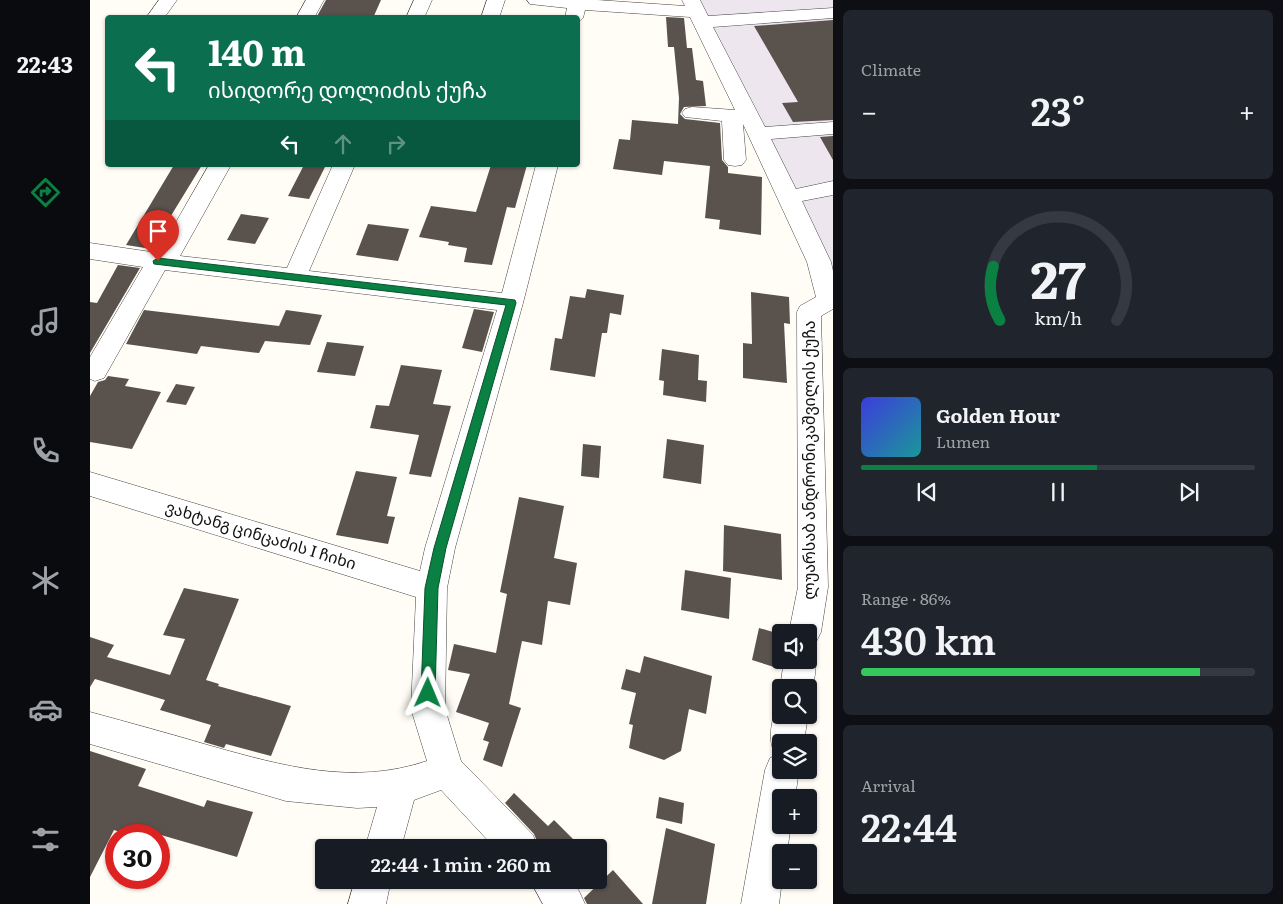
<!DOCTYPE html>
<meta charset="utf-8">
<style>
:root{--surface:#171b24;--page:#20242c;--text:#f1f3f6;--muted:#9ea1a6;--line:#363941;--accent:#0b8043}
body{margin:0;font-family:Literata,"Noto Sans Georgian",serif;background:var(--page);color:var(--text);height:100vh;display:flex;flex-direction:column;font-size:19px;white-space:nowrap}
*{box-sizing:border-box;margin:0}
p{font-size:16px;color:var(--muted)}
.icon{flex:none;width:28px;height:28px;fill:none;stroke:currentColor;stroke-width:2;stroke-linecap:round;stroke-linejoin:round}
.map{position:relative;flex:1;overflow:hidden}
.drawer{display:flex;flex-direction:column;gap:10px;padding:10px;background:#0d0f14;width:450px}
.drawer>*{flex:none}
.guide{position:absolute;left:15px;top:15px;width:475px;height:152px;border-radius:5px;box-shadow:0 1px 4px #0004;background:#0b6e4f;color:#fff;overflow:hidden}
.tools{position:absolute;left:682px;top:624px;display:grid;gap:10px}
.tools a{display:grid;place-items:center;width:45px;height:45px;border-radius:5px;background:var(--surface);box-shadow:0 1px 4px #0004;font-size:25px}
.speed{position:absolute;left:15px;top:824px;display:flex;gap:10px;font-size:25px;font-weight:700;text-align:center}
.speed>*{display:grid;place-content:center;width:65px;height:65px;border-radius:50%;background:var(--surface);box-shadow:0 1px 4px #0004;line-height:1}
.speed .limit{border:8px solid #d22;background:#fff;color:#111}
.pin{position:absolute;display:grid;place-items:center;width:42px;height:42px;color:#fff;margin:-51px -21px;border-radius:50% 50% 50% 0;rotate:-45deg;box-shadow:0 0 5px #0007}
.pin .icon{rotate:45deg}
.me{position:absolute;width:55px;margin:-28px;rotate:1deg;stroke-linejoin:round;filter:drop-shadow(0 0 4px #0008)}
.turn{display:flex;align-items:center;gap:18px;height:105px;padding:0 20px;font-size:22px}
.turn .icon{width:65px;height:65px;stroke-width:2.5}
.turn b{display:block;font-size:35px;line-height:42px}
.lanes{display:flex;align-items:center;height:48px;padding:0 20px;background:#0003;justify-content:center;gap:25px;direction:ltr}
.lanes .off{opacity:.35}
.big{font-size:38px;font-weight:600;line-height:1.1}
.drawer .tile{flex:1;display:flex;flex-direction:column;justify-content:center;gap:8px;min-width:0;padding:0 18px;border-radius:8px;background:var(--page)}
.drawer .dial{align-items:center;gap:0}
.dial svg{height:130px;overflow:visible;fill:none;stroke:var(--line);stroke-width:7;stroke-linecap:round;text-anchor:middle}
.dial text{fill:var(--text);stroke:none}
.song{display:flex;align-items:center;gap:15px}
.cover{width:60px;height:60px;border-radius:8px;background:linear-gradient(135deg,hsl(240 70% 55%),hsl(180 70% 35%))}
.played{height:5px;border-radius:2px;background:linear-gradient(90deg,var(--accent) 60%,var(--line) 60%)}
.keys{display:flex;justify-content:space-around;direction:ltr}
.heat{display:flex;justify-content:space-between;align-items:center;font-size:28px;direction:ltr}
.charge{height:8px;border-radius:4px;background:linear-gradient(90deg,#34c759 86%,var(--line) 0)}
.trip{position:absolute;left:225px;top:839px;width:292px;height:50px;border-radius:5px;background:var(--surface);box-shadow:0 1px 4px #0004;font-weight:600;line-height:50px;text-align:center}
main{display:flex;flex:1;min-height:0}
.dock{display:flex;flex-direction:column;width:90px;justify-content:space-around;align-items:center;background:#090b0e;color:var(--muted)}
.dock .icon{width:35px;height:35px}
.dock .on{color:var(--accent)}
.dock b{font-size:22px;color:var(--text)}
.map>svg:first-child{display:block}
</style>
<main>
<nav class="dock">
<b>22:43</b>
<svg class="icon on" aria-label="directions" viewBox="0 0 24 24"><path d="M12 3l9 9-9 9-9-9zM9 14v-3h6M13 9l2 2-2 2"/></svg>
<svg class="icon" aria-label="music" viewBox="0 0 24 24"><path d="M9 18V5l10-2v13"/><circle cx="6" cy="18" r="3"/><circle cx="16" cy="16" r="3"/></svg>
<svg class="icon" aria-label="phone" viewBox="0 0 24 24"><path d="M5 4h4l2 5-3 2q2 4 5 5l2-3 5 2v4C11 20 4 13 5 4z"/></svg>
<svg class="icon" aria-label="climate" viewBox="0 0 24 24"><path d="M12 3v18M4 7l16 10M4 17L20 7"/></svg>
<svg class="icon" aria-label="car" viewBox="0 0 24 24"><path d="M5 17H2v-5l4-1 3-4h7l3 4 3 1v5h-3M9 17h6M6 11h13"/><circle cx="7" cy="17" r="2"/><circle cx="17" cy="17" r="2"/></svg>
<svg class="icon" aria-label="filters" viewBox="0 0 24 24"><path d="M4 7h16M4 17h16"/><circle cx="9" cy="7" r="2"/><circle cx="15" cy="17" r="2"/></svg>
</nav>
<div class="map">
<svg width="743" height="904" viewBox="0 0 743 904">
<rect width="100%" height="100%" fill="#fffdf5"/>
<path fill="#eee6ef" d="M603,0H743V287Z"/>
<path fill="#5a524d" d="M236,0H291L283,18H226Z
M576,17L594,18L597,48H594H602L606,80L613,81L616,106L594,107L590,114L595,119L630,123L632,160L638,167V173L672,177L671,235L629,229L630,220L615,218L620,166L574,161L572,175L523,169L529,139L540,140L542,120L588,124L589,98L584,47H578Z
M743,20V120L703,122L692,103L708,102L664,26Z
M743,136V160L730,137Z
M84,165H112L79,219L85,220L68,250L36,245Z
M214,165H236L219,199L198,196Z
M401,165H437L425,208L417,207L402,265L374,262L377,248L358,245L359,242L329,237L341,206L386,212Z
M151,214L179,218L165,244L137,240Z
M278,224L319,229L308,261L266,255Z
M28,265L50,268L0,353V302L7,303Z
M497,289L534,295L531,315L520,313L517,333H512L505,377L460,370L465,338L472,339L480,296L495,298Z
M661,292L699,297L700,324L694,323L697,383L653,378V343L662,344Z
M384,309L404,312L392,352L372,348Z
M54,310L189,326L196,310L232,315L220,345L175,341L169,353L111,346L107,354L36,344Z
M237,342L274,346L265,376L227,372Z
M572,349L609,355L608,380L617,381L616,402L573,395L574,381L569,380Z
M311,365L352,370L343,404L361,406L341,477L319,474L329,435L280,428L286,405L299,406Z
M18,376L39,379L35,386L71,392L42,449L0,442V396L8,382L15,380Z
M86,384L105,387L96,405L76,402Z
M577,439L614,445L611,484L573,478Z
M493,444L511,446L509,478L491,476Z
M266,471L307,477L297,516L305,517L298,544L246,535Z
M429,497L474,506L464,558L487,563L480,605L458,601L452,645L432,641L419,704L431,708L412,767L393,760L399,742L393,740L399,723L366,712L380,674L358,670L364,644L406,653L417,594L410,592Z
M634,525L691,534L692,580L633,571Z
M595,570L641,578L639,619L591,610Z
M94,588L149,599L116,680L129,684L128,686L201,706L181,756L136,744L134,748L114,742L121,725L70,710L75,700L5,679L0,687V637L24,645L17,657L80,675L95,639L73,635Z
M669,628L690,634L684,667L662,660Z
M554,656L622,676L616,714L599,709L591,751L574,760L539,748L543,725L539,724L546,693L531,689L536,669L550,673Z
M0,751L56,769L48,786L114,807L117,800L163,812L147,857L71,835H39L24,830L0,877Z
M424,793L458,826L464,820L492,848H450L444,834L415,803Z
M569,797L594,803L592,824L566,818Z
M576,828L625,844L616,904H562Z
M523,870L553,904H497L494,898Z"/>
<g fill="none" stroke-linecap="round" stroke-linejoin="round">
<defs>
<path id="minor" d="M69,0H87L74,18H56Z
M216,0H234L224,18H206Z
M324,0H342L334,18H316Z
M397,0H415L409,18H391Z
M437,0H507L595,6L592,0H610L618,16L743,8V18L623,27L675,127L743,122V134L681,139L706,189L743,181V195L712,201L741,262L743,271V309L731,316L738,587L731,632L726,642L719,645V632H699L708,587L707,312L710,306L726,297L717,262L653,124L656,160L652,165L645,166L638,165L634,160L632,121L595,117L592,113L595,109L602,107L645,110L600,17L495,10L493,18L488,23V18H475L477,8L440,4Z
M119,165H141L90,256L197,268L242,167L244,165H262L264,167L219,271L412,293L446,165H468L433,303L365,548L357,588L355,709L371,761L443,835L448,848H405L351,790L324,800L311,848H275L287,807L267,808L196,801L0,744V712C40,723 81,734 121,746C193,766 263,786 337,761L321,709L326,597L0,496V472L330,571L335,548L407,310L75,270L14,378L5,381L0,379V357L53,267L0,259V243L68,253Z
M719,648C731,658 724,684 719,696V688H691V692L690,688L694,660H719Z
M691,703V715H718L714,742H691V770H709L705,798H691V825H701L697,852H691L692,880L689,904H651L675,770L680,758L687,755C676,745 681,713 691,703Z
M265,880H301L296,904H258Z
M440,880H481L489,891L495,904H453Z"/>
</defs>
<use href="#minor" stroke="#444" stroke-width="1"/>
<use href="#minor" fill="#fff" fill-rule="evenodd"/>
</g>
<path fill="#0b8043" stroke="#07532c" d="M68,258L425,300L426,303L356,548L348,588L345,693L343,697L338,699L333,697L331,693L335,588L344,548L416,305L64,264L63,261Z"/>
<g text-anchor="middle" stroke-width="5" stroke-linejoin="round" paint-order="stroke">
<g font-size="16" fill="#111" stroke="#fff">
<text transform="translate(719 460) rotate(-90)" y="6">ლუარსაბ ანდრონიკაშვილის ქუჩა</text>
<text transform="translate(171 535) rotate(17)" y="6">ვახტანგ ცინცაძის I ჩიხი</text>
</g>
</g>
</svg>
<div class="tools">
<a><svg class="icon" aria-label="sound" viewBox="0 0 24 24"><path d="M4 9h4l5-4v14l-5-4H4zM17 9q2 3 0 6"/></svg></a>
<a><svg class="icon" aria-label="search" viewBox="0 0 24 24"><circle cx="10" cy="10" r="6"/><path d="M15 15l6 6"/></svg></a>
<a><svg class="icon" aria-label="layers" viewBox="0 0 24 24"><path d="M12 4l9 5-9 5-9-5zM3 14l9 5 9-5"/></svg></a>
<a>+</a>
<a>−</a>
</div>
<div class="speed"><div class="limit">30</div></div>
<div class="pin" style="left:68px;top:261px;background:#d93025"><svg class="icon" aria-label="arrive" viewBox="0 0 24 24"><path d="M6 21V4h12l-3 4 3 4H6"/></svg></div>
<svg class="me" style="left:338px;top:693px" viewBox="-20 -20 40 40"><path d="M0-17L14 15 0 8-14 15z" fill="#0b8043" stroke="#fff" stroke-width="4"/></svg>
<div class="trip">22:44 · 1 min · 260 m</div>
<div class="guide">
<div class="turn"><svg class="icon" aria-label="left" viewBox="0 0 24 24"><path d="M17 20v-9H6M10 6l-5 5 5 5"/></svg><div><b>140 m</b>ისიდორე დოლიძის ქუჩა</div></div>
<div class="lanes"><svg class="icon" aria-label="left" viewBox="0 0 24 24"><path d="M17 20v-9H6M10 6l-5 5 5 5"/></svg><svg class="icon off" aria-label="ahead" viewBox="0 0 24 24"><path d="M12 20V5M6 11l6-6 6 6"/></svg><svg class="icon off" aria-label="right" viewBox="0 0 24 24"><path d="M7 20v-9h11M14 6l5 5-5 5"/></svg></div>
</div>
</div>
<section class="drawer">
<div class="tile"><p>Climate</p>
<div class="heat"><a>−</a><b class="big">23°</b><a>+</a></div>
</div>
<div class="tile dial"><svg viewBox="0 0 100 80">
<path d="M14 69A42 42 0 1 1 86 69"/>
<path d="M14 69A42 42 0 0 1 10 36" stroke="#0b8043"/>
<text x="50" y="56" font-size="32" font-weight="700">27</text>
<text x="50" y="72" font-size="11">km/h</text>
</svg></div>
<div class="tile">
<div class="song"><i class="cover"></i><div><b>Golden Hour</b><p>Lumen</p></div></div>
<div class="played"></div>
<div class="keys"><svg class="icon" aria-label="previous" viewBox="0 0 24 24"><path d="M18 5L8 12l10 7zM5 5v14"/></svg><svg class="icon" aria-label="pause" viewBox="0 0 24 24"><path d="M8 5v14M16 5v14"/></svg><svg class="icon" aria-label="next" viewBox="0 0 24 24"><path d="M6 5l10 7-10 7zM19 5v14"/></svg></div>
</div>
<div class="tile"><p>Range · 86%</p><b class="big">430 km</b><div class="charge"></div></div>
<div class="tile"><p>Arrival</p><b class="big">22:44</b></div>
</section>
</main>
